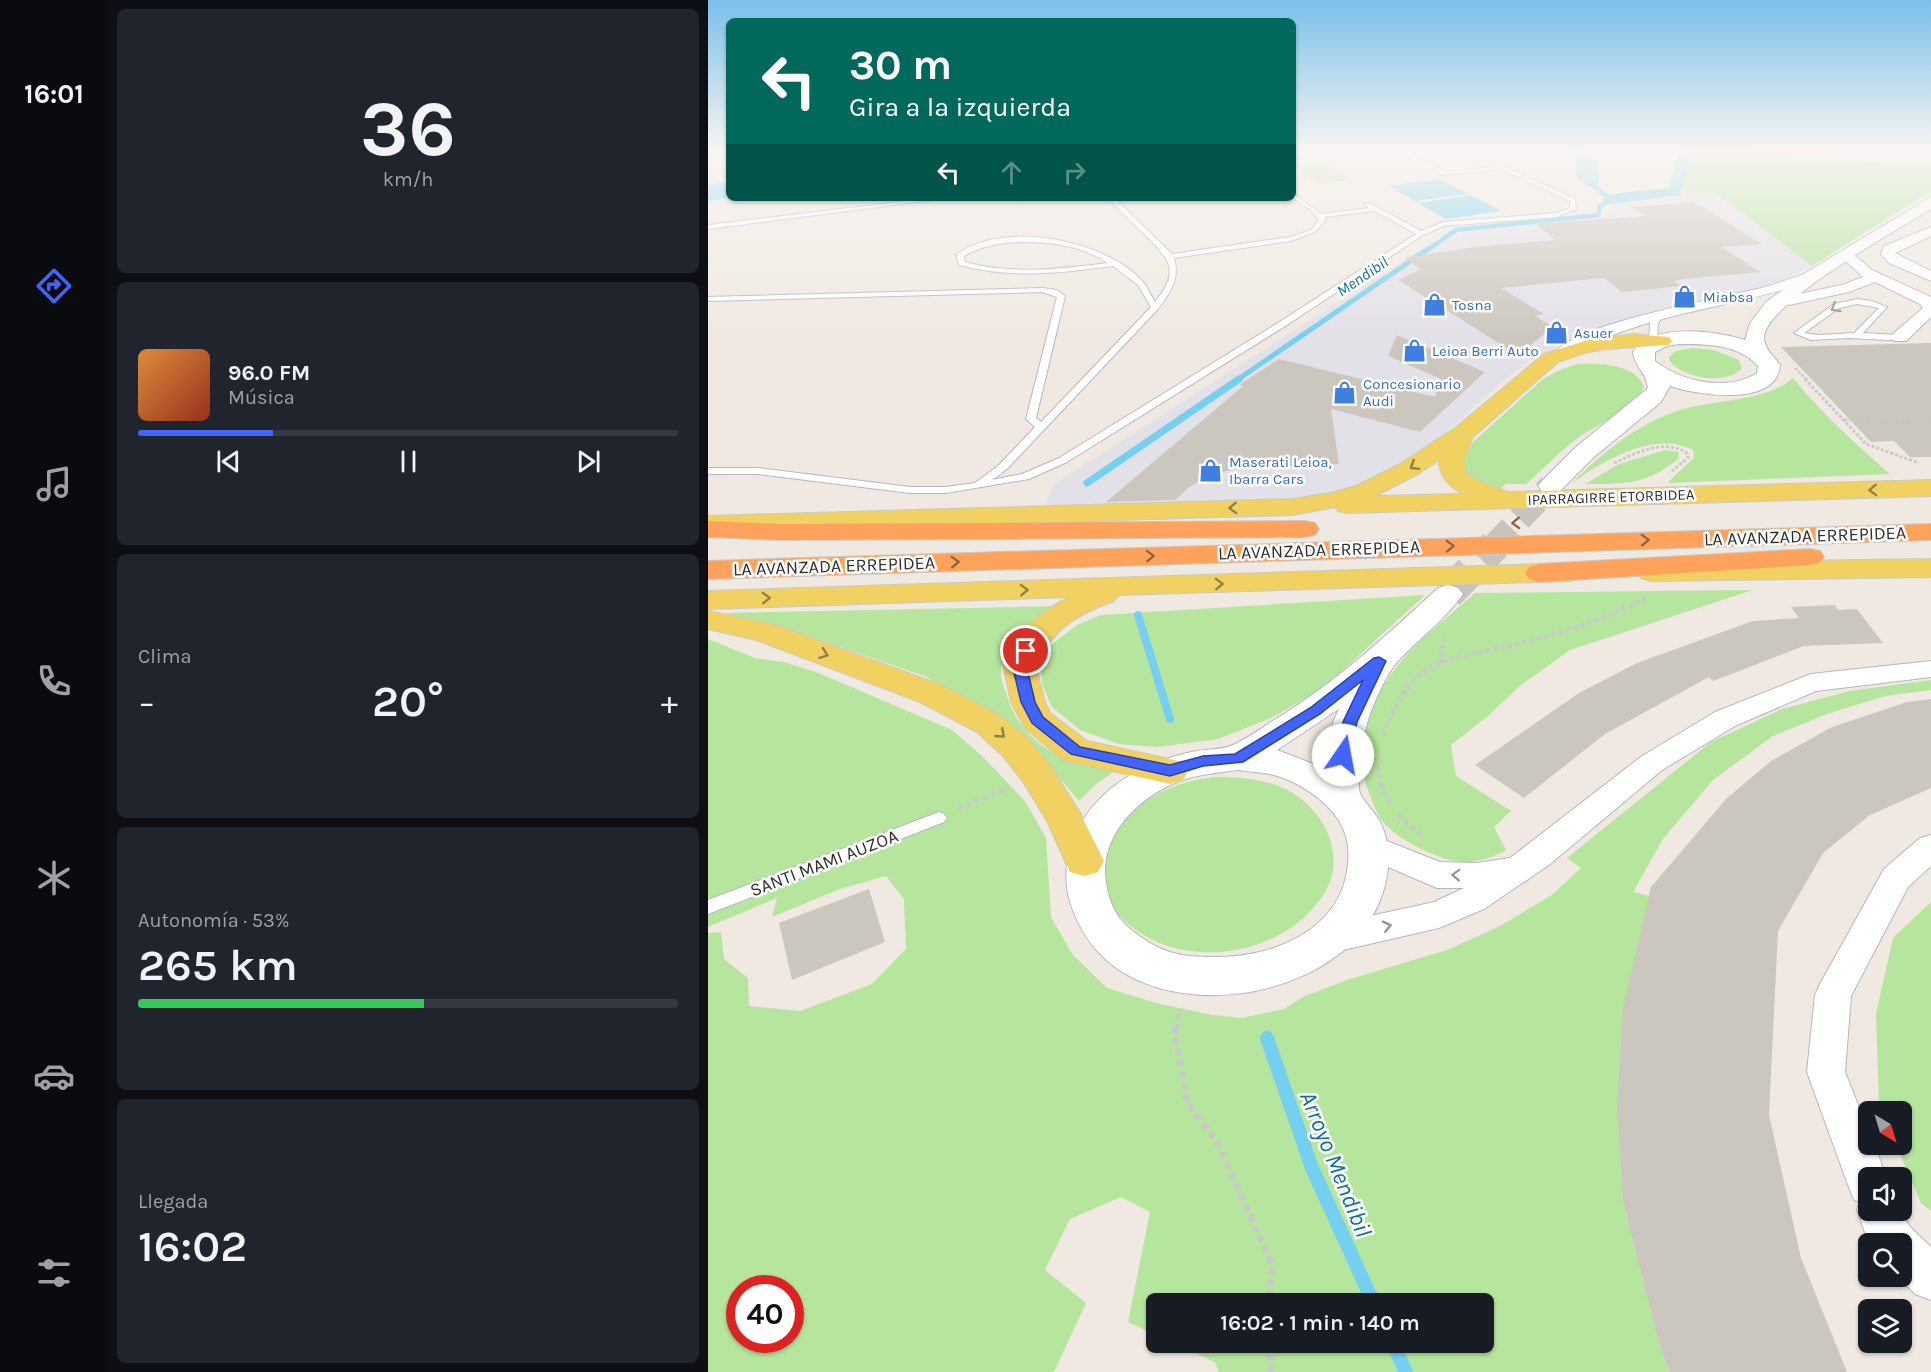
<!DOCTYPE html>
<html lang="es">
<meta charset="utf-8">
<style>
:root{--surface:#171b24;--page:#20242c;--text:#f1f3f6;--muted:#9ea1a6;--line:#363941;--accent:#4264fb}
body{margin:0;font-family:Karla,sans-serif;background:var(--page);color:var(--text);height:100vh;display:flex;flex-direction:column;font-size:22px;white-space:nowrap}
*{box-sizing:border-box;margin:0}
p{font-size:20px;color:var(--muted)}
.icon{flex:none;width:33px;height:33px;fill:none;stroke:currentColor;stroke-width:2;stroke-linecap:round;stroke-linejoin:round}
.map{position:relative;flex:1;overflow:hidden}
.drawer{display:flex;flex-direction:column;gap:9px;padding:9px;background:#0d0f14;width:600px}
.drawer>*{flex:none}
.guide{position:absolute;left:18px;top:18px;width:570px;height:183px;border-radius:9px;box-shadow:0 2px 4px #0004;background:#00695c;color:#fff;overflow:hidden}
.needle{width:39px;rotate:142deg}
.controls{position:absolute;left:1150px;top:1101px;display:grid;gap:12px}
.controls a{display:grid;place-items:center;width:54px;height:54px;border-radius:9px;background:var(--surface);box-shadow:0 2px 4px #0004;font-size:30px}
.speed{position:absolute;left:18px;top:1275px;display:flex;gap:12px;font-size:30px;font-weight:700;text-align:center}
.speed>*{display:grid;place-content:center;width:78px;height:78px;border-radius:50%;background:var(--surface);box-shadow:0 2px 4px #0004;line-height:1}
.speed .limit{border:9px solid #d22;background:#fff;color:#111}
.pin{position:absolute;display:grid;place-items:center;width:51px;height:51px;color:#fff;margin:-26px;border:3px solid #fff;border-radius:50%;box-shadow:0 2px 6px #0007}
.me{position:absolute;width:66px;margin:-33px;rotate:12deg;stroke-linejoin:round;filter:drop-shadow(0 0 4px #0008)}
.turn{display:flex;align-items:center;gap:21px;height:126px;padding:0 24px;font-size:27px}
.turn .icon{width:78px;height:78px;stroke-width:2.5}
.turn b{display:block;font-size:42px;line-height:51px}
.lanes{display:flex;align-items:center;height:57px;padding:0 24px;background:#0003;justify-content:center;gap:30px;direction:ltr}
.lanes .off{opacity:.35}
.big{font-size:45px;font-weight:600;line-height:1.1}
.drawer .widget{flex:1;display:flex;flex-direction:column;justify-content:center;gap:9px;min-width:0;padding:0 21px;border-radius:9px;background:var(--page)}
.drawer .dial{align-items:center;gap:0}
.dial b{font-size:78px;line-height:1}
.song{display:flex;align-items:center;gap:18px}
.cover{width:72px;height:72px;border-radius:9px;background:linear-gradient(135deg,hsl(30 70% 55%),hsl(10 70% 35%))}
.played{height:6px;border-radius:3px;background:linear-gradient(90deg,var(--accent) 25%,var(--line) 25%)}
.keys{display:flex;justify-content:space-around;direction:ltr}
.heat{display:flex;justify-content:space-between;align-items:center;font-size:33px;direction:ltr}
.charge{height:9px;border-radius:4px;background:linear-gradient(90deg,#34c759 53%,var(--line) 0)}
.trip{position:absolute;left:438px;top:1293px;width:348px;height:60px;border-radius:9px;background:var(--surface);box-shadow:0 2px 4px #0004;font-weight:600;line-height:60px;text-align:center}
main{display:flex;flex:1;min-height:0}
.tab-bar{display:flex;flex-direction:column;width:108px;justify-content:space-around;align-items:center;background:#090b0e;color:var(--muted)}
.tab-bar .icon{width:42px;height:42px}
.tab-bar .active{color:var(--accent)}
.tab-bar b{font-size:27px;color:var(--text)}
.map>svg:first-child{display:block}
</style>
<main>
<nav class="tab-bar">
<b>16:01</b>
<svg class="icon active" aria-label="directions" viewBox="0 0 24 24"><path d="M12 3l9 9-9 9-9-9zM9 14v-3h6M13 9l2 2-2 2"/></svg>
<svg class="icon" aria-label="music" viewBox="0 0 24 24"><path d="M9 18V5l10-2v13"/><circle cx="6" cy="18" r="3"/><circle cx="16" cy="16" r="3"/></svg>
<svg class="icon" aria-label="phone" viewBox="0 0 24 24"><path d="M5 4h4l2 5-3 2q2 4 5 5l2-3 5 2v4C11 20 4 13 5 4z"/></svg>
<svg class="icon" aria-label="climate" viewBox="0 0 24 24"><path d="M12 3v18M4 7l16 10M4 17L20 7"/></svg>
<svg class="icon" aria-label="car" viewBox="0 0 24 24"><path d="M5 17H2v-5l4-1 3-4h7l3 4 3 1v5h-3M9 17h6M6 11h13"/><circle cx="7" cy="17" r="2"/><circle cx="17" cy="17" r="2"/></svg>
<svg class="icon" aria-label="filters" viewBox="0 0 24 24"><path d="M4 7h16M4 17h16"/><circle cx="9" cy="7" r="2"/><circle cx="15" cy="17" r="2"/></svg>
</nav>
<section class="drawer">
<div class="widget dial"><b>36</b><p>km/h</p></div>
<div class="widget">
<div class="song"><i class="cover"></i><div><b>96.0 FM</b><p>Música</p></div></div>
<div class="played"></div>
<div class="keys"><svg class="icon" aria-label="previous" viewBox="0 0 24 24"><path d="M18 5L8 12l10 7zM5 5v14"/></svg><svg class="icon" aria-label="pause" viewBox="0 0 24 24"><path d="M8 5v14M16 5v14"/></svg><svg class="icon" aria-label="next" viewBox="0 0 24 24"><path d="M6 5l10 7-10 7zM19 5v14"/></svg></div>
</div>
<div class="widget"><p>Clima</p>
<div class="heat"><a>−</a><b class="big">20°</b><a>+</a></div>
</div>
<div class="widget"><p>Autonomía · 53%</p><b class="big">265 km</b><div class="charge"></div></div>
<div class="widget"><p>Llegada</p><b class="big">16:02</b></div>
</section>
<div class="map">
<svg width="1223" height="1372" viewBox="0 0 1223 1372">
<rect width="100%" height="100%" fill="#efe9e1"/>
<path fill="#e3e1e8" d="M1076,148H1223V164L1117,155Z
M975,191L1009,194L1104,266L1059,288L887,331L849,347L820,362L786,389L728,442L696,464L642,491L600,497L462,505L336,508L345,485L713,249L760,232L897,216L906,201L969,196Z"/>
<path fill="#b6e59e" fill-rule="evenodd" d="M978,148H1018L1147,161L1223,165V191L1104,266L1009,194L975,191Z
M614,163L641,180L611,184L586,167Z
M985,348L1006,350L1031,360L1034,368C1019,386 974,378 962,361L961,357L968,351Z
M869,364C889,363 928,363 936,387C924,412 888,424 866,441C849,454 834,470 818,484H798L791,490L780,487L757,472V459L765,442L835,379L852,370Z
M1085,378C1114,414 1147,443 1182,474L959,483L986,458L985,450C946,430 895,461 863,484C895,452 929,424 972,410C1007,400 1060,401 1085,378Z
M957,450L971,452L970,459C939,485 915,484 877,484L911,464Z
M1045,590L862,650L813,685L781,715L743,745L748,776L803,811L786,827L798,850C786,857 774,861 760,862C736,864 685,838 672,818C666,807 658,788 656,775C652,753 657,729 665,708C683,659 729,627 767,593Z
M717,595L614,689L563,718L510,739L450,747L411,744L372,730L344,707L334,684L333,664L339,648L369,625L393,615Z
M352,606C327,619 290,642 293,677C294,684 298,692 300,699C307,720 321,736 339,749C360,763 387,764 411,768L388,784L371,801L336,760L283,710L216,676L92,633L16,613Z
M0,639L47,658L76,662L108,672L244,730L275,757L317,801L338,838L343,917L364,954L399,988L448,1003L504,1015L534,1018L576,1009L597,996L639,980L739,950L790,927L844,895L873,868L859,858L1003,742L1074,709L1142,691L1223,680V690L1177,696L1119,714L1065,736L1005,780L955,839L925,892L942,896L915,1202L950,1341L962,1372H511L507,1362L464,1343L776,1342V1304H448V1335L420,1322L442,1212L413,1197L362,1219L337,1270L378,1303L346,1372H0V933L13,932L16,959L40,978L41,1006L92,1011L164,984L198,949L196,899L178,876L132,889L64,917L69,898L0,927ZM32,1288H82V1340H32Z
M505,777C527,777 548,778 568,785C615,802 645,858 611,901C566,961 463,972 411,915C400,903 396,883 396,868C398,828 433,797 470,785C481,781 494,779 505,777Z
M1223,902V1211L1213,1203L1188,1145L1194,1144V1112L1174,1111L1171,1105L1168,1014L1185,938Z"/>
<path fill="#75cff0" d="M849,148C865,148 889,146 891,168C892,177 888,182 892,191L875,183L869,178L868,161L865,154Z
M732,179L760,194L707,201L681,186Z
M763,195L793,211L738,219L710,203Z"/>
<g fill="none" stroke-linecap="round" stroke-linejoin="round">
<path stroke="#75cff0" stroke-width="4.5" d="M718,251L748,230L891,215V207L903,199L884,185"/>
<path stroke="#75cff0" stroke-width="5" d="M529,380L720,249"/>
<path stroke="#75cff0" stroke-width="7" d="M379,483L531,379"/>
<path stroke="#75cff0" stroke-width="8" d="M430,615L462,719"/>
<path stroke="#75cff0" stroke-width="14" d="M559,1038L604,1168L666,1304
M684,1342L698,1372"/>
<path fill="#75cff0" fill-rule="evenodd" d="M971,148H985L972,195L903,204L898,202L895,199L903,194L961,188Z"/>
<path fill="#75cff0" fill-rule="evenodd" d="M21,182V198L0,201V185Z"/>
</g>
<path fill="#cbc7bf" d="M986,202L1054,244L1014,247L1052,272L977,279L966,281L973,286L914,292L896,278L793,288L836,314L827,316L845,327L810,355L690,280L713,269L696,258L766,247L847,240L828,224L938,216L924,207Z
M689,335L777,372L712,432L623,409L631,464L532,468L501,475L480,488L467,500L398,502L535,386L531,385L571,359L727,397L733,379L680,356Z
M1223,343V457H1202L1186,441L1163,442L1073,347Z
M1127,605L1130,610L1149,609L1175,643L1096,646L1005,681L1001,677L897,734L816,798L767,765L871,693L929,663L1045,621L1091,618L1083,607Z
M1223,699V788L1162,815L1115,853L1070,931L1061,1115L1093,1258L1139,1372H962L950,1341L915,1202L909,1108L915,1008L943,887L1018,799L1063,761L1124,727L1199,702Z
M161,889L177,942L84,980L71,923Z"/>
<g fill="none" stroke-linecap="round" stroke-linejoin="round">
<path stroke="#c8c4bd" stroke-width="25" stroke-dasharray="25 12" stroke-linecap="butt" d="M786,546L843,486"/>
<path stroke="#c8c4bd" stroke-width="32" stroke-dasharray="32 16" stroke-linecap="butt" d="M740,594L787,545"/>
<defs>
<path id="lane" d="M642,148H659L585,159V155Z
M683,148H691L737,172L796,166L867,199L868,209L849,217L736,226L715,235L579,325L359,462L321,479L238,493H202L50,474H0V468H50L202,487H238L267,483L291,465L327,427L318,419L349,297L334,292L0,301V297L334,288L349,290L357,296L328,418L333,422L443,307L430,285L405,266C353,273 303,279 251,265L248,255C294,219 399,240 435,282C440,288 443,296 447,302C470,273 465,263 440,238C427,225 412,212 400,198H407L464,254L582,237L603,230L611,220L603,210L585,198V193L613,214L661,208L656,204L661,203L713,231L735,222L848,213L862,208V201L793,169L734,175ZM667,211L708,234L573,321L351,458L314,474L284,480L299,469L450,309C463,292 472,279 466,258L583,241L607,232L618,220L616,217ZM312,242C343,242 372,245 400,263C352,269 305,275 257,262L256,256C274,246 291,243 312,242Z
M223,198H241L0,229V225Z
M1149,299L1164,301L1179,307L1155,333L1192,335L1196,337L1195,339L1180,340L1141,338L1103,340L1086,333L1126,304ZM1149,304L1171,308L1146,333L1111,335L1096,333L1131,308Z
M949,313L956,315L950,323L949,344L945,347L941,344L942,323Z
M231,812L236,814L239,818L236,822L0,914V900Z"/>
<path id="street" d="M1223,227V236L1187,253L1223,271V281L1181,263L1173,254L1176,246Z
M1139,252L1144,253L1164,270L1223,297V317L1198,341H1186L1184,337L1186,333L1215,308L1212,304L1167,282L1141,292L1081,305L1076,303L1073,300L1076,297L1134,285L1155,277L1132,256Z
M1105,272L1110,273L1112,276L1110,279C1045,302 975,309 910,333C895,339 865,359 851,356L848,352C870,323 1013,298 1053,288C1070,284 1087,276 1105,272Z
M1223,661V677L1108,691L1027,726L954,770L841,865L776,909L731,928L622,953L610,949L605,939L610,929L622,925L726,902L756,888H729L650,854L645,846L650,838L661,834L732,862L768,863L802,858L934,756L1007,712L1103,674Z
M1223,835V866L1200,887L1143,996L1137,1072L1161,1132V1144H1166L1179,1178H1161V1210H1192C1198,1226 1211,1235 1223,1247V1300L1207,1294L1190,1276H1194V1244H1161L1149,1210L1152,1202L1146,1200L1140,1185L1099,1072L1107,995L1112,984L1176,869L1212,838Z"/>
<path id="secondary" d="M1223,197V209C1192,228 1057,304 1056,337C1056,349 1066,356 1072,365C1069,408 989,395 962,386L953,402L886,457L852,491L843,494L834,491L830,486L834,481L868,447L940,388C937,369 928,370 925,352C945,322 1007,331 1037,340L1042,323L1058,302L1099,272ZM971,344C998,344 1031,344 1050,366L1049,373C1019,392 974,382 947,361V352L959,346Z
M740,585L750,588L755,594C737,620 710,639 689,662C679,673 663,708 659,724C655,736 648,782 652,793C655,801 668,813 673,824C690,860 676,906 651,935C594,1002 457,1019 393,955C381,943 372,928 366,913C352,880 358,846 377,817C403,779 444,760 488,751C500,749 514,750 525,745C538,739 551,730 563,722C625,685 677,637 730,588ZM631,709L625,722L616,768L569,750ZM530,770C542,772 555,772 566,775C582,779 597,788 610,798C632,816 643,835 640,864C634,930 565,958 506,957C472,957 453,953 426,932C409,920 401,903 398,883C390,833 436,791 481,778C497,774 514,772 530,770Z"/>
<path id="primary" d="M0,148H21V156L0,155Z
M926,334L961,337L964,341L961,345L897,349L876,353L850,362L765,437L756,460L758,473L774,483L800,492L1223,480V496L639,513L630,511L628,507L584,515L0,532V516L584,499L623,493L648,486L692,464L747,428L836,354L883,339ZM731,460C731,477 741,486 755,494L667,496L710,474Z
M1223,559V577L943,581L933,578L929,572L933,566L943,563Z
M862,563L872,566L876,572L872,578L862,581L411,595L406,601C366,616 349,626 327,664L337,702L342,713L379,741L475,762L480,771L475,780L462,784L355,760L317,728L303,702L295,664C313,634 329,610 363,597L0,609V591Z
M0,611L68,625L236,686L293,716L319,738L342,765L371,811L396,861L390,872L376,876L362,872L340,823L316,783L295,756L269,732L212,702L48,640L0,629Z"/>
<path id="highway" d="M0,521L71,524L597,521L607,523L611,529L607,535L597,537L71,540L0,537Z
M1223,524V540L0,579V561Z
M1102,549L1112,551L1116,557L1112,563L1102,565L831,582L821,579L817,573L821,567L831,564Z"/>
</defs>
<use href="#lane" stroke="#b4b7c1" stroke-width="2"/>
<use href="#street" stroke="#b4b7c1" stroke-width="2"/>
<use href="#secondary" stroke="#b4b7c1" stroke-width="2"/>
<use href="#primary" stroke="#c9c9c9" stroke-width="2"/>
<use href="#highway" stroke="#c9c9c9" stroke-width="2"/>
<path stroke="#c9c9c9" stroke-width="2" stroke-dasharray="3 1.5" stroke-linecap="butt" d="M1087,368L1099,380"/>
<path stroke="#c9c9c9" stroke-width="3" stroke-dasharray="3 2" stroke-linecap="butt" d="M1097,379L1158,444L1211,463
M1136,420L1223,417
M906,463C929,453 953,439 978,452L980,458L964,471"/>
<path stroke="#c9c9c9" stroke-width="4" stroke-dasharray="4.5 3" stroke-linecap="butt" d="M732,664L736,639
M675,735C683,714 694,691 710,676C733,655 772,653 801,646C849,634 896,620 940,597"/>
<path stroke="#c9c9c9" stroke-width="4.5" stroke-dasharray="5 4" stroke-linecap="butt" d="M670,765L672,784L684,806
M250,809L301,787
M689,815L713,835
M468,1028L473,1009"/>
<path stroke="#c9c9c9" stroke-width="6" stroke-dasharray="7 4.5" stroke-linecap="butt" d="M468,1026L467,1032L479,1102L509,1142L564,1264L561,1304
M562,1342L563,1372"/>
<use href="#lane" fill="#fff" fill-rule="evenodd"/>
<use href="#street" fill="#fff" fill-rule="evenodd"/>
<use href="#secondary" fill="#fff" fill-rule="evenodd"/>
<use href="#primary" fill="#f2d163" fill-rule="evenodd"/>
<use href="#highway" fill="#ffa35c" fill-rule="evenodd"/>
</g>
<defs><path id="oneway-chevron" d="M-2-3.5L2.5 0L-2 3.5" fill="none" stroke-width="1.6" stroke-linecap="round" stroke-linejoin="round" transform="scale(1.5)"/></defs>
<g stroke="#969696">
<use href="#oneway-chevron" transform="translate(1127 308) rotate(149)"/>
<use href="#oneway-chevron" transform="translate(748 875) rotate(-178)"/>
<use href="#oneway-chevron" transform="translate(679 926) rotate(-13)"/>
</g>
<g stroke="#908048">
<use href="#oneway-chevron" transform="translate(706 466) rotate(148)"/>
<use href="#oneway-chevron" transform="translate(1165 490) rotate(178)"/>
<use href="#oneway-chevron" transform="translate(525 508) rotate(178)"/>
<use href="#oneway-chevron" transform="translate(511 584) rotate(-2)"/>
<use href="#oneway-chevron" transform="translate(316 590) rotate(-2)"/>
<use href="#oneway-chevron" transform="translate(58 598) rotate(-2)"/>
<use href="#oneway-chevron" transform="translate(116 654) rotate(20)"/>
<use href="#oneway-chevron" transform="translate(293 734) rotate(41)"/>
</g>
<g stroke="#8c6343">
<use href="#oneway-chevron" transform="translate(808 523) rotate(178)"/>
<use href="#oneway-chevron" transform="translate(937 540) rotate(-2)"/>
<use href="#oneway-chevron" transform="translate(742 546) rotate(-2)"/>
<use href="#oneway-chevron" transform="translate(442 556) rotate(-2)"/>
<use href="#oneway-chevron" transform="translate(247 562) rotate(-2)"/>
</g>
<linearGradient id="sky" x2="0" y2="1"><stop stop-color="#7abfeb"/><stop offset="0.44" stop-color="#f8f5f2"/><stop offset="1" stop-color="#f8f5f2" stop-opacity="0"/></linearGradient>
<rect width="1223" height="340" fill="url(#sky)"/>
<path fill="#4264fb" stroke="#2b41a3" stroke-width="1.5" d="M318,647L325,651L318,664L327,702L335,717L372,747L462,765L495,756L527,754L602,708L666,658L671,657L678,661L649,722L641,759H630L628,755L635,722L655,680L612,714L535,762L495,766L462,776L363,754L324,723L313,702L304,664L314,648Z"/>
<defs>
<symbol id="shop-bare" viewBox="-9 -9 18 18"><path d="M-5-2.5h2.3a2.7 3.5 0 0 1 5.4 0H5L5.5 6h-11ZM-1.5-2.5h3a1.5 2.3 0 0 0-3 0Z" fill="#3f7fe0" stroke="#fff" stroke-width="2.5" paint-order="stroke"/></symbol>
</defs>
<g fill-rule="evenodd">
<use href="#shop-bare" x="960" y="280" width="33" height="33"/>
<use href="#shop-bare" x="710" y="288" width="33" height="33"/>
<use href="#shop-bare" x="832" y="316" width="33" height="33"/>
<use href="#shop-bare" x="690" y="334" width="33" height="33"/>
<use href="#shop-bare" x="620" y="376" width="33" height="33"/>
<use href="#shop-bare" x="486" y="454" width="33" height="33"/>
</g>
<g text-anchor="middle" stroke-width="5" stroke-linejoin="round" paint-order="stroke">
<g font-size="15" fill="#366cbe" stroke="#fff" text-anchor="start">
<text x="995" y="302">Miabsa</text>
<text x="744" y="310">Tosna</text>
<text x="866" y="338">Asuer</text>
<text x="724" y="356">Leioa Berri Auto</text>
<text x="655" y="389">Concesionario<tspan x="655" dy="17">Audi</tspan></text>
<text x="521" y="467">Maserati Leioa,<tspan x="521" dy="17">Ibarra Cars</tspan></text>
</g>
<g font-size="15" fill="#2e2e2e" stroke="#fff">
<text transform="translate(903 497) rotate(-2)" y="5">IPARRAGIRRE ETORBIDEA</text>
</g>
<g font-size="16" font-style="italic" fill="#0d6fa3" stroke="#fff">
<text transform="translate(654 276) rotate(-34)" y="6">Mendibil</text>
</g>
<g font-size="18" fill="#2e2e2e" stroke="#fff">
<text transform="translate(1097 536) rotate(-2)" y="6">LA AVANZADA ERREPIDEA</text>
<text transform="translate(611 550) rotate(-2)" y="6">LA AVANZADA ERREPIDEA</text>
<text transform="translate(126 566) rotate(-2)" y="6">LA AVANZADA ERREPIDEA</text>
<text transform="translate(116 863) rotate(-21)" y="6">SANTI MAMI AUZOA</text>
</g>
<g font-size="24" font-style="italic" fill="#0d6fa3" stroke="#fff">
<text transform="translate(628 1164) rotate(68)" y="8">Arroyo Mendibil</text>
</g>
</g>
</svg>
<div class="controls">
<a><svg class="needle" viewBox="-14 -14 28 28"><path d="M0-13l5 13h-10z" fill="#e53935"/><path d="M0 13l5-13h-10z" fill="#9ea1a6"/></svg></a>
<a><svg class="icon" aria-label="sound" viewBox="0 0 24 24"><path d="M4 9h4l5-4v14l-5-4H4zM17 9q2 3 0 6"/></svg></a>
<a><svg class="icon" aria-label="search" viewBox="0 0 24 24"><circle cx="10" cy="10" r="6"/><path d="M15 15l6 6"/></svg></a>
<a><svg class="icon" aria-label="layers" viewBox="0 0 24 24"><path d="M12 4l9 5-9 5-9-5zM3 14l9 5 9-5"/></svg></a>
</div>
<div class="speed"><div class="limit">40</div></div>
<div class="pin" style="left:318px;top:651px;background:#d93025"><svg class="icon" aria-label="arrive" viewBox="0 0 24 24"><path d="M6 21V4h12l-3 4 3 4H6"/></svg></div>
<svg class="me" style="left:635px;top:755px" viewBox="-20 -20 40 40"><circle r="19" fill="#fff"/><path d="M0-13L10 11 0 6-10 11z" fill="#4264fb"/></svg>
<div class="trip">16:02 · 1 min · 140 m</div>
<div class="guide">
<div class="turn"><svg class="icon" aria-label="left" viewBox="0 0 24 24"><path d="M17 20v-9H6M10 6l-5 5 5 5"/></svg><div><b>30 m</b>Gira a la izquierda</div></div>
<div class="lanes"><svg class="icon" aria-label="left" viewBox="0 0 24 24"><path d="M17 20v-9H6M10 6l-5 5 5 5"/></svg><svg class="icon off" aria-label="ahead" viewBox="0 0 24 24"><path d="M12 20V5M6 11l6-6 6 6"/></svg><svg class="icon off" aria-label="right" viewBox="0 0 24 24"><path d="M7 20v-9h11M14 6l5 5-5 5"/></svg></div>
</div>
</div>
</main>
